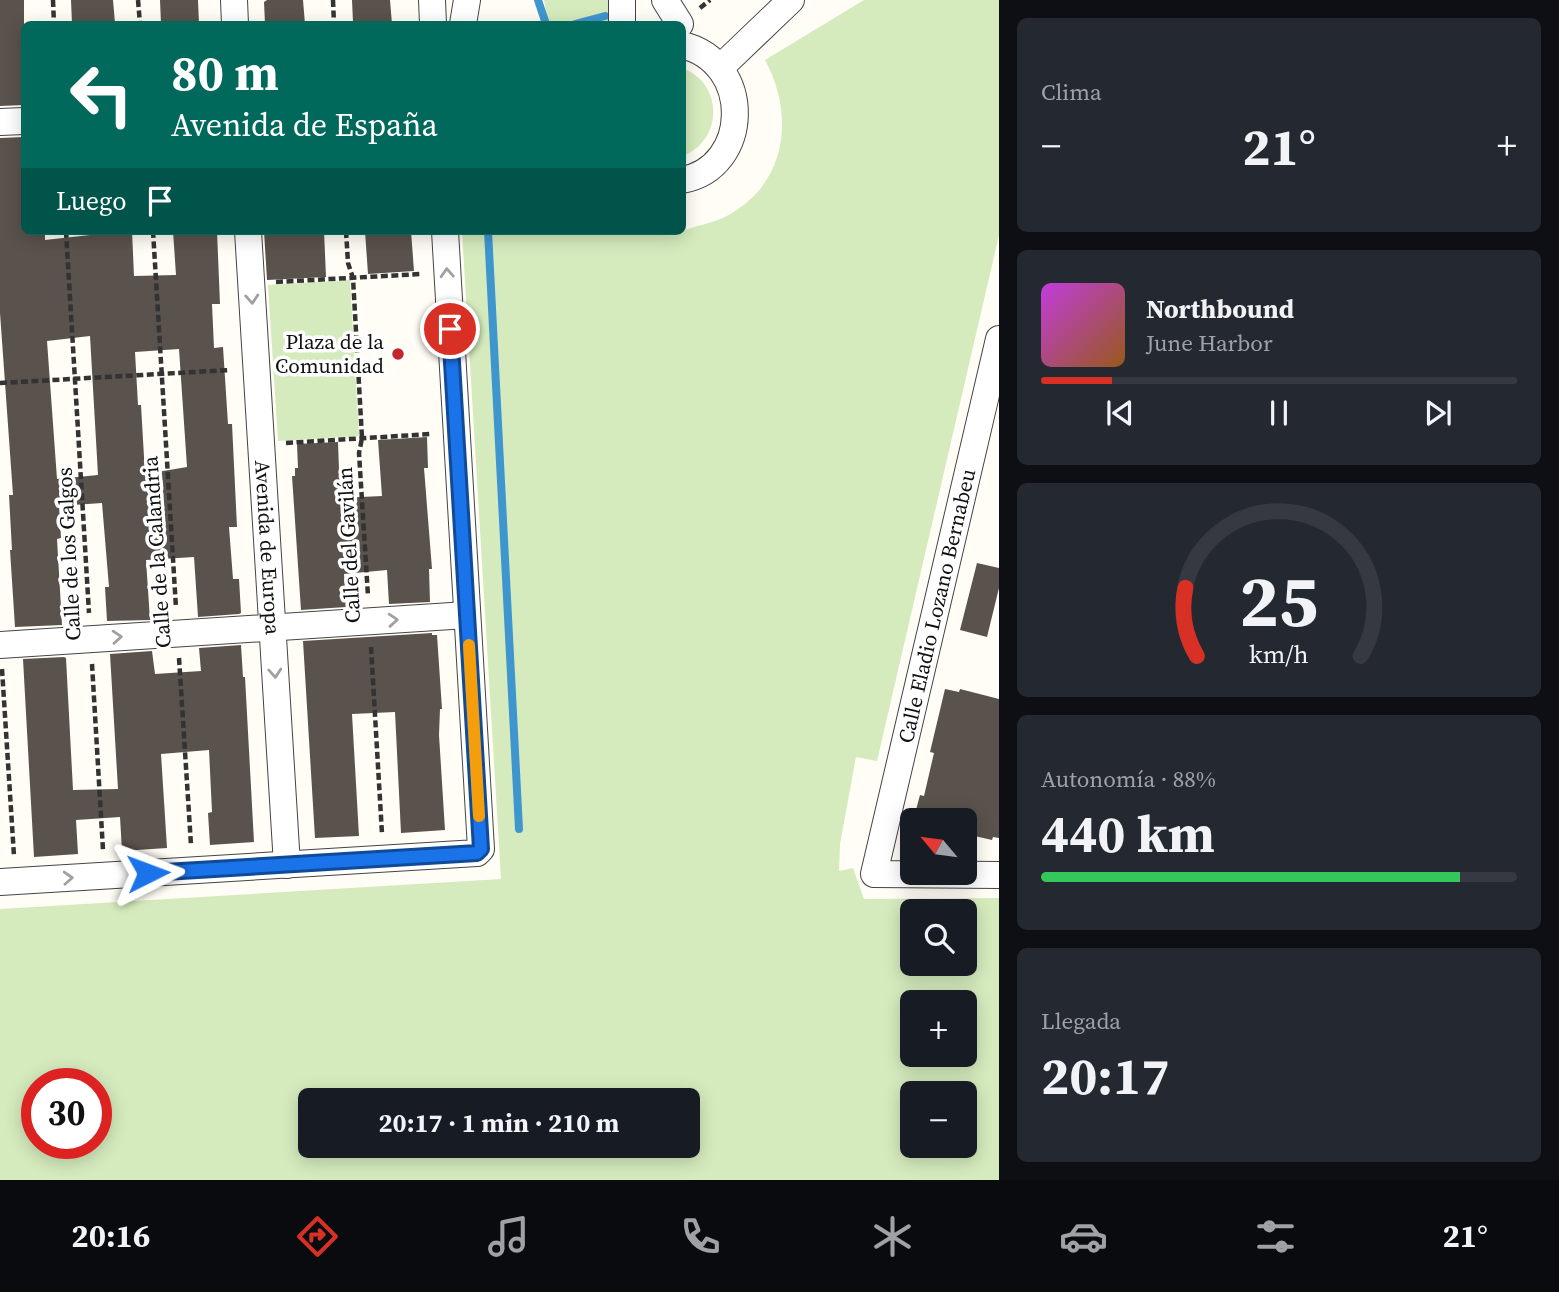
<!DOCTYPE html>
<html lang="es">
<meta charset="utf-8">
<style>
:root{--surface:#171b24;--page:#242831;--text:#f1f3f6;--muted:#9ea1a6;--line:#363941;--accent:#d93025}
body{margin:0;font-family:"Source Serif 4",serif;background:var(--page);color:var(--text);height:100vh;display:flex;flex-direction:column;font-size:26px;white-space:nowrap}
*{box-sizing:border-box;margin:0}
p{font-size:23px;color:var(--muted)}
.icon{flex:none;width:38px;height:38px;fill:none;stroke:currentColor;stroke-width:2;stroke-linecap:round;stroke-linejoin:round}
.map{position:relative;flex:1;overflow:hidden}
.panel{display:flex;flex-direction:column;gap:18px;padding:18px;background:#0d0f14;width:560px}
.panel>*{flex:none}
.hud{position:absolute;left:21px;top:21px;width:665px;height:214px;border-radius:10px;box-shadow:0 4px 18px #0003;background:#00695c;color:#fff;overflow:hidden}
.needle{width:46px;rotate:299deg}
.tools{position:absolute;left:900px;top:808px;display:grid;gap:14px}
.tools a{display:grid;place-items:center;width:77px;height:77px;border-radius:10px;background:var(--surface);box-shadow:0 4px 18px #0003;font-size:35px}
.speed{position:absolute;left:21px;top:1068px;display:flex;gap:14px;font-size:35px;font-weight:700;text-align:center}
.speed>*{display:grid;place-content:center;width:91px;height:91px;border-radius:50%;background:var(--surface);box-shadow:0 4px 18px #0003;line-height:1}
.speed .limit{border:10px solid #d22;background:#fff;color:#111}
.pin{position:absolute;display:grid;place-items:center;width:60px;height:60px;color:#fff;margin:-30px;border:4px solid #fff;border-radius:50%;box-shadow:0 2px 7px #0007}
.me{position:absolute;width:77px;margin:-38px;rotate:87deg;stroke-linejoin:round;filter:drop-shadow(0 0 5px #0008)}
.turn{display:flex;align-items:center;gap:24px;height:147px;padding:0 35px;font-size:32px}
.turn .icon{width:91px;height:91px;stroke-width:2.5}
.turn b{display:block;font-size:49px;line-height:60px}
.then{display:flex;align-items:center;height:66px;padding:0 35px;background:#0003;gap:14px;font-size:26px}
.big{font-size:52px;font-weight:700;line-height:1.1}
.panel .card{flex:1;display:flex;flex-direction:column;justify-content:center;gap:10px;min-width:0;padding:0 24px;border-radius:10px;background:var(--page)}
.panel .dial{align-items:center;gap:0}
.dial svg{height:182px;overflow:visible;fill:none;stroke:var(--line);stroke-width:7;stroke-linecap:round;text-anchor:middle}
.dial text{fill:var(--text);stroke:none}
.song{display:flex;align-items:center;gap:21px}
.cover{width:84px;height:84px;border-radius:10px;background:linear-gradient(135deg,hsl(290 70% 55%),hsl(30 70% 35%))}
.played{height:7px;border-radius:4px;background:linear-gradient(90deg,var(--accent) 15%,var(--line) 15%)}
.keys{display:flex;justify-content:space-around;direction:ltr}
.heat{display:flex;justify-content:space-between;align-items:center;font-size:38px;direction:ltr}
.charge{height:10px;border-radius:5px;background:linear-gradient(90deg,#34c759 88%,var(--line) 0)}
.trip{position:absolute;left:298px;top:1088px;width:402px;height:70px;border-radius:10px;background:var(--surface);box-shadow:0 4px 18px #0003;font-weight:700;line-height:70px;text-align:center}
.dock{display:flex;height:112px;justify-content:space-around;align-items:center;background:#090b0e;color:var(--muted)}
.dock .icon{width:49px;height:49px}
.dock .active{color:var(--accent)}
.dock b{font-size:32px;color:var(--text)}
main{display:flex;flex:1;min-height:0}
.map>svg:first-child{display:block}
</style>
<main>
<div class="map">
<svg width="999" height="1180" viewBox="0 0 999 1180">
<rect width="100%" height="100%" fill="#fffdf5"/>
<path fill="#d5ebbd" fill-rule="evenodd" d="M544,0H612L613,24H548Z
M864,0H999V235L877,761L856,757L840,844L839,871L853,868L864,899L999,898V1180H0V909L501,879L462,231H682C698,225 716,223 732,213C788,180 794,113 765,60ZM912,912H964V964H912ZM912,1003H964V1055H912ZM96,1083V1143H37V1083ZM912,1094H964V1146H912ZM310,1101H688V1146H310Z
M682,68C724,83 723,140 683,156Z
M350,280L359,436L278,441L268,285Z"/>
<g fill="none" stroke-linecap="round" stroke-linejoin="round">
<path stroke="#3f96cf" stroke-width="8" d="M538,0L546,24
M575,24L605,16
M488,231L519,829"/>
</g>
<path fill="#5a524d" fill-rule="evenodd" d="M0,0H24V105L0,106Z
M71,0H113L115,23L72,24Z
M160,0H198L199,24H161Z
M267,0H303L305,24H265L264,2Z
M352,0H390L392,24H357V22H353Z
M24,137V231H45V240L90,235L89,231H132L134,276L176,275L173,231H217L220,304H212L214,348L223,347L228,424H232L237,527H229L233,579H239L241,613L239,614L198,617L194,557L146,560L150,620L107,621L105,587H109L102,503L59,506L61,538L57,539L62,625L15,627L10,550H12L9,495H13L0,313V138ZM90,336L98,475L57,479L47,341ZM179,349L187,467L145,474L141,405H138L135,352Z
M264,231H324L326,277L267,280Z
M365,231H411L414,271L368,274Z
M427,437L428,468H424L432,569H429L430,602L389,604L387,570L344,574L346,607L301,610L292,476H295V468H298L297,444L338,442L340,498L382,496L378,440Z
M977,563L999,568V588L987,637L960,630Z
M432,633V635H437L442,709H440L439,735L445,830L401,833L395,712L352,714L359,836L315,838L303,641Z
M241,645L243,677H245L254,842L210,845L208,813L212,812L209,750L161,754L167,848L122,851L120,817L76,820L78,854L34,857L23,659L64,657L66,658L73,790L118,789L110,654L152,651L155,674L201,671L199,648Z
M945,689L959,692L960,689L999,699V838L993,837L992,840L966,834L970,821H913L920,795L924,796L934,753L930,752Z"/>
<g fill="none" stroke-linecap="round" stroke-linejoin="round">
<defs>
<g id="street">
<path d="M234,0L235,24"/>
<path d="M432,0L433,24"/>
<path d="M622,0V24"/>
<path d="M665,0L680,24"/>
<path d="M463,24L467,0"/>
<path d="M682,45C754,62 751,168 682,180"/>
<path d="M720,68L791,0"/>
<path d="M0,122L24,121"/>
<path id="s1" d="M248,231L287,865"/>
<path d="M999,339L874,874L999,875"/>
<path d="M0,645L467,615"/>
<path d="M0,882L477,853L481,849L445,231"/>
</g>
</defs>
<use href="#street" stroke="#444" stroke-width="28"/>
<path stroke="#333" stroke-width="4.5" stroke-dasharray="7 3.5" stroke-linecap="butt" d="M53,0L54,24
M138,0L140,24
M333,0L334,24
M700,8L710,0
M66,231L89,613
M153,231L176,608
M346,231L348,263L353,278L362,438L359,453L368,596
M276,282L421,274
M280,367L358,363
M0,383L230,370
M286,443L431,434
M371,647L382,834
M179,658L191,845
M92,664L103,850
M2,669L14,856"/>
<use href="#street" stroke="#fff" stroke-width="26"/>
</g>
<defs><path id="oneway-chevron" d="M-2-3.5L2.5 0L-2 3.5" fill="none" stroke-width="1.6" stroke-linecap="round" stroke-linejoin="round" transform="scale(1.75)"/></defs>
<g stroke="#a0a0a0">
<use href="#oneway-chevron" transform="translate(447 273) rotate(-93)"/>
<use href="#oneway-chevron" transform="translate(252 299) rotate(86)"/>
<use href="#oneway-chevron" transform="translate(393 620) rotate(-4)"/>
<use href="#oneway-chevron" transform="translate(117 637) rotate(-4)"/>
<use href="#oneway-chevron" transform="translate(275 673) rotate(86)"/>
<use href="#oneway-chevron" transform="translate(68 878) rotate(-3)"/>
</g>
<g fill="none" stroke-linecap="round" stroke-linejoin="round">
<defs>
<path id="route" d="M148,873L477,853L481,849L450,329"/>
</defs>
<use href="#route" stroke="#114b97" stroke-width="18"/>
<use href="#route" stroke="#1a73e8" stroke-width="12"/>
<path stroke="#f59e0b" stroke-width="12" d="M469,645L479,816"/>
</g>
<circle fill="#c4262e" stroke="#fff" stroke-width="2.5" cx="398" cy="354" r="7"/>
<g text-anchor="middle" stroke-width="7" stroke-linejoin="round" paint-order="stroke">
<g font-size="21" fill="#111" stroke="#fff" text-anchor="end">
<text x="384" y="349">Plaza de la<tspan x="384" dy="24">Comunidad</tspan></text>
</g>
<g font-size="21" fill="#111" stroke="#fff">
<text transform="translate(349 545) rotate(-93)" y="7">Calle del Gavilán</text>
<text dy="7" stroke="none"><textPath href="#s1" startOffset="317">Avenida de Europa</textPath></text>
<text transform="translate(157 552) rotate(-94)" y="7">Calle de la Calandria</text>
<text transform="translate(69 554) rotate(-93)" y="7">Calle de los Galgos</text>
<text transform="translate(937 606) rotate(-77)" y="7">Calle Eladio Lozano Bernabeu</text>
</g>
</g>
</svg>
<div class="tools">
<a><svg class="needle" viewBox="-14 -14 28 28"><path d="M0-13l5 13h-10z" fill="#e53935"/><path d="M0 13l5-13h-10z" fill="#9ea1a6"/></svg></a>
<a><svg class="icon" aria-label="search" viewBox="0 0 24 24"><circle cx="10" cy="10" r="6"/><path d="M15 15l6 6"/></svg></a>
<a>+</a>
<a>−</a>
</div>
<div class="speed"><div class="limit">30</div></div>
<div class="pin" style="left:450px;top:329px;background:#d93025"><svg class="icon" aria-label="arrive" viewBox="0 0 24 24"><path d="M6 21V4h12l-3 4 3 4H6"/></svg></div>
<svg class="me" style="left:148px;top:873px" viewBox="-20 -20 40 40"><path d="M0-17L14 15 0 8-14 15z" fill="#1a73e8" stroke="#fff" stroke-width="4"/></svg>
<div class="trip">20:17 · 1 min · 210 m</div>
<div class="hud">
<div class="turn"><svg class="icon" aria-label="left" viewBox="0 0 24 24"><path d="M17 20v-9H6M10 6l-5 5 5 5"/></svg><div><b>80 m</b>Avenida de España</div></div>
<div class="then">Luego<svg class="icon" aria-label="arrive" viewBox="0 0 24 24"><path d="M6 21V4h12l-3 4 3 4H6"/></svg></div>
</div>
</div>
<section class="panel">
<div class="card"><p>Clima</p>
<div class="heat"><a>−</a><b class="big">21°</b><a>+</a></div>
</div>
<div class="card">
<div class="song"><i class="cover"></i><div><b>Northbound</b><p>June Harbor</p></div></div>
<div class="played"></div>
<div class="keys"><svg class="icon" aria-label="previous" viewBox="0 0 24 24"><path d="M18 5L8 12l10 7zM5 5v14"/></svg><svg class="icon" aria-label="pause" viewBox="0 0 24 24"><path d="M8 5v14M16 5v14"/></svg><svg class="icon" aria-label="next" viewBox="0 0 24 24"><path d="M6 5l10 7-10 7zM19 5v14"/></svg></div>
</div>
<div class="card dial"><svg viewBox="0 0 100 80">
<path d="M14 69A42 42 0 1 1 86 69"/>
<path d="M14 69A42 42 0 0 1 9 39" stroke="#d93025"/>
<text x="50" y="56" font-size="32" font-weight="700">25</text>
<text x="50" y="72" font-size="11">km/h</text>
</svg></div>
<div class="card"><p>Autonomía · 88%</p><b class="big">440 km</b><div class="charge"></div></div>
<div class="card"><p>Llegada</p><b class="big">20:17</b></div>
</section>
</main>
<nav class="dock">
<b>20:16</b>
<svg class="icon active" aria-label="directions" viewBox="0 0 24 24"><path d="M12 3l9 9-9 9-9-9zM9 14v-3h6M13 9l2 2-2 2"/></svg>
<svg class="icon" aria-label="music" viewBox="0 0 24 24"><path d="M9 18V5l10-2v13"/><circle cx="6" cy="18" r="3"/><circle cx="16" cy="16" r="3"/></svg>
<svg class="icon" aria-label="phone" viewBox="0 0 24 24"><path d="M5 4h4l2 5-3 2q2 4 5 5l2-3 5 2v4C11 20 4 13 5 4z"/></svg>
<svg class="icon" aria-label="climate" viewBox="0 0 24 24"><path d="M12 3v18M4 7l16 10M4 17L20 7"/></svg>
<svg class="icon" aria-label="car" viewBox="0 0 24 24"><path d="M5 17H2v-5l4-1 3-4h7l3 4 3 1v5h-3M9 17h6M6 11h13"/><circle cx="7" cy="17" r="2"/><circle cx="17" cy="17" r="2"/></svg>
<svg class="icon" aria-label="filters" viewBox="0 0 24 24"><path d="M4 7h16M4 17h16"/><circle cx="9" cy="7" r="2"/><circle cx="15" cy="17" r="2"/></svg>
<b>21°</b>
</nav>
